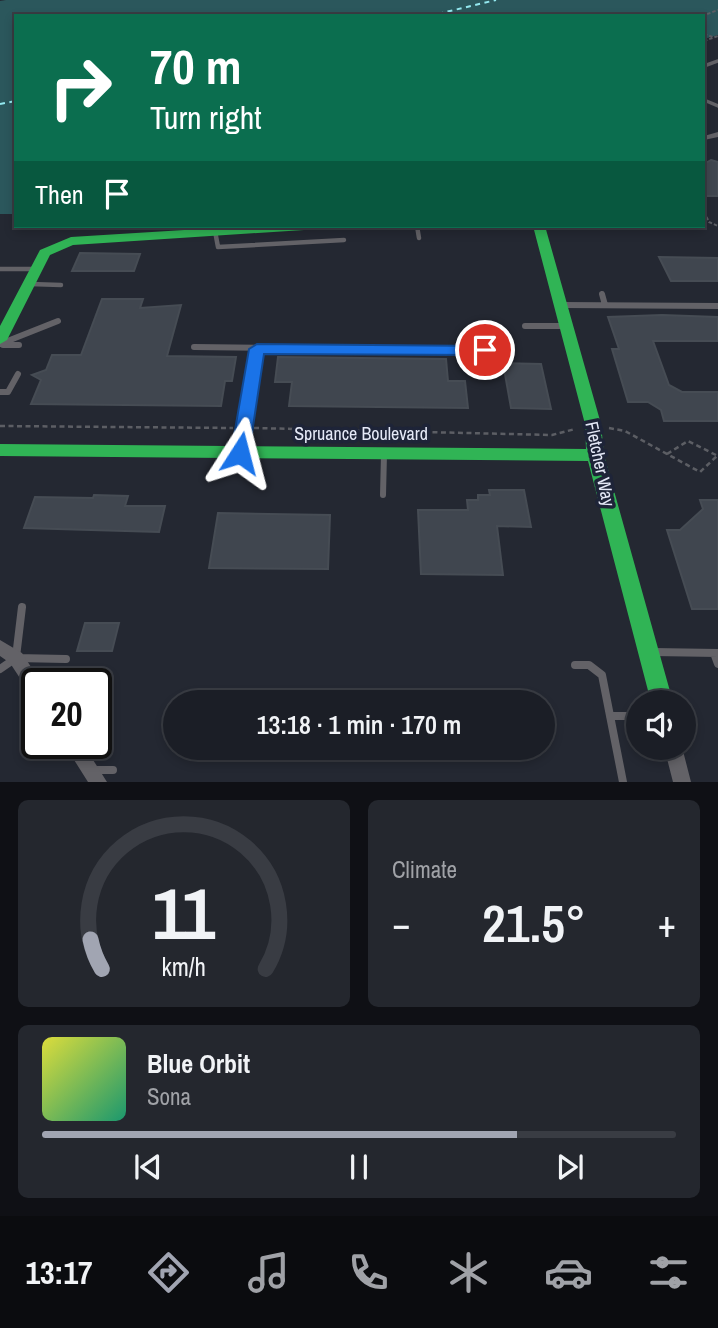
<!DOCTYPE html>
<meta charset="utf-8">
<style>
:root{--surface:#1b1e26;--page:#24272e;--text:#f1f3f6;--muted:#a0a2a7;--line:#393c43;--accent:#a1a5b2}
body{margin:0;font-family:"Archivo Narrow",sans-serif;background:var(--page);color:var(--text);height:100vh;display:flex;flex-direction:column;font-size:26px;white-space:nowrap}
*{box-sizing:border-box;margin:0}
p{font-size:23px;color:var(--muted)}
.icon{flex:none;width:38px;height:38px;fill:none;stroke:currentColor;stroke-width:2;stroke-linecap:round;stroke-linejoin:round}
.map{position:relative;height:782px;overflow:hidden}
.side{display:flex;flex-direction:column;gap:18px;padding:18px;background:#0f1015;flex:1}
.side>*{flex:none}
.banner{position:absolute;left:14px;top:14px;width:691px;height:214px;border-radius:0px;box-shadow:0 4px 10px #0003,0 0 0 2px var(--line);background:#0b6e4f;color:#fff;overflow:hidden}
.controls{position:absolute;left:626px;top:690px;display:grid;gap:14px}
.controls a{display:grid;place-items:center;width:70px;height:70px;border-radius:50%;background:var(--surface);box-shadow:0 4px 10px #0003,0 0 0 2px var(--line);font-size:35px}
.speed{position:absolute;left:21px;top:668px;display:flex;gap:14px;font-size:35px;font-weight:700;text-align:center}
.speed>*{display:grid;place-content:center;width:91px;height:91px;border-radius:50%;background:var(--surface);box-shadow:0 4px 10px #0003,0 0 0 2px var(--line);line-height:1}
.speed .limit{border:4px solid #111;border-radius:10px;background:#fff;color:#111}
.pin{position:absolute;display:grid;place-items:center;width:60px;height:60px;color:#fff;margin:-30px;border:4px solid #fff;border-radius:50%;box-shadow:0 2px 7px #0007}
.me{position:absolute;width:77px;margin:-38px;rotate:9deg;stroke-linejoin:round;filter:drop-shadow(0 0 5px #0008)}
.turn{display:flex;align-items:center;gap:24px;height:147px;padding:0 21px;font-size:32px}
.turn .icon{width:91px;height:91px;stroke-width:2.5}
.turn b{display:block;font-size:49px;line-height:60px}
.then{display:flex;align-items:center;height:66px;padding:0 21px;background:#0003;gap:14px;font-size:26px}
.big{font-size:52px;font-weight:600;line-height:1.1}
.side .tile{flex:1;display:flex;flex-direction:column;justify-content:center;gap:10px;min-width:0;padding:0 24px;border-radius:10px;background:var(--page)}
.side .dial{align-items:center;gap:0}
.dial svg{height:182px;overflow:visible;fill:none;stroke:var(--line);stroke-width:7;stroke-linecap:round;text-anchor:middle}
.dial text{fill:var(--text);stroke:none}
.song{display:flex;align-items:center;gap:21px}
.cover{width:84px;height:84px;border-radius:10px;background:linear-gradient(135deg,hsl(60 70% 55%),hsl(160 70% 35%))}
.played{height:7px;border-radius:4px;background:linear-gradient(90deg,var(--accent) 75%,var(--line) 75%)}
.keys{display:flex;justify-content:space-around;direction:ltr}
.heat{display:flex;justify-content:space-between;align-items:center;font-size:38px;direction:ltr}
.side .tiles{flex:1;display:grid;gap:18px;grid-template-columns:1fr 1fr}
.tile:last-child{grid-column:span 2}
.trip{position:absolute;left:163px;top:690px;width:392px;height:70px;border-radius:35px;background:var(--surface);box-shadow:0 4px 10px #0003,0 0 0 2px var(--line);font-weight:600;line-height:70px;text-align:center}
.tabs{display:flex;height:112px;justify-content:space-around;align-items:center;background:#0b0c0f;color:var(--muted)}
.tabs .icon{width:49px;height:49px}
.tabs .on{color:var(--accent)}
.tabs b{font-size:32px;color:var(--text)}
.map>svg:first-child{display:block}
</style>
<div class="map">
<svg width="718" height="782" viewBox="0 0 718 782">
<rect width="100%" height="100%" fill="#242832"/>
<path fill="#2b575c" d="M6,0H718V35L704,39V16H16V214H0V1Z"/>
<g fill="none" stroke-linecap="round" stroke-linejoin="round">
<path stroke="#93e8ef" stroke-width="2" stroke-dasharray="5 4.5" stroke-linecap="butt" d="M429,16L496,0
M0,104L16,101"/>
</g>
<path fill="#40464f" stroke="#464c54" stroke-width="2" d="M711,160L718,162V196H704V164Z
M80,253L140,254L134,271H72Z
M659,257L718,258V281H671Z
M102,299H143L140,308L181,305L167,356L236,357L232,381H225L221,406L31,404L41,380L32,375L46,370L52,355H81Z
M662,315L718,317V341H653L669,385L682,392H718V421H664L661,410L648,402H628L612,349H619L608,317Z
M278,357L446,359L448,381H465L468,408L289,406L292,382H275Z
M503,363L541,364L551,409L511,408Z
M489,490H524L531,527L497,526L503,575L421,574L418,510H468L467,500H478V495H490Z
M94,495L128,496L125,506H165L159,532L24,528L35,497L93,498Z
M700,500H718V609H692L667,530H680L703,509Z
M218,513L330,515L328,569L209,568Z
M85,623H119L112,651H77Z"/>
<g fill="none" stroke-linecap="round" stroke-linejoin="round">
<path stroke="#5c5e64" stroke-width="2" stroke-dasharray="3.5 2" stroke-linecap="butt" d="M702,16L718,10
M704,34L713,37
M704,41L718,36
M704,212L709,222L718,226"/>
<path stroke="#5c5e64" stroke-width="2.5" stroke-dasharray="5 3.5" stroke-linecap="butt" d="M0,426L233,428
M254,428L552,435L575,429
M609,428L625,431L700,472L718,455
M667,454L688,441L716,455"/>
<path stroke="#636267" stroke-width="3.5" d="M704,66L718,61
M704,100L718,106"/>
<path stroke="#636267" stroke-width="4.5" d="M417,226L419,238
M215,231L218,247L344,240
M0,269H36
M30,284L61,285"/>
<path stroke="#636267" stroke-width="6" d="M602,294L605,305
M562,305L718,306
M525,326H564
M0,344L58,321
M3,345H19
M194,347L485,350
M0,392H8L18,374
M240,451L257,349
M383,495L384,454"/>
<path stroke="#636267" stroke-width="8" d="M653,652L718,653
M714,653L718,664
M16,657L22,607
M575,665H589L602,675L623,782
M0,669L16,658L66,659
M610,716H639
M94,770H113"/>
<path fill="#636267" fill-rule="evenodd" d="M718,132V137L704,140V136Z
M0,640L22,653L42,684H37V697L31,695L10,663L0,656Z
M64,744H83L107,782H88Z
M664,747H682L691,782H673Z"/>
<path fill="#30b455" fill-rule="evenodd" d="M249,226H310L304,230L73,245L50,255L7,340L0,344V326L40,250L71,237Z
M533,226H545L601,424L604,455L673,702H651L588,461L0,456V444L586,449L585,424Z"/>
</g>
<path fill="#1a73e8" stroke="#114b97" stroke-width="2" d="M257,344L485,346L493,350L485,355L264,354L249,453L240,459L231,453L249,349Z"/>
<g text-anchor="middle" stroke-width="7" stroke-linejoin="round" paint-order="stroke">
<g font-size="18" fill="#e5e9f7" stroke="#1e2438">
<text x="361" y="440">Spruance Boulevard</text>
<text transform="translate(600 464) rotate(78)" y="6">Fletcher Way</text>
</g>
</g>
</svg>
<div class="controls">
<a><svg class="icon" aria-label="sound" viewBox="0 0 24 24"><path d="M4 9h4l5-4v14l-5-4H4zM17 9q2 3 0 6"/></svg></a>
</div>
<div class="speed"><div class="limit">20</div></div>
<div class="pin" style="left:485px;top:350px;background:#d93025"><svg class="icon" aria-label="arrive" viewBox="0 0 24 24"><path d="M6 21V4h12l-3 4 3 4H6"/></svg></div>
<svg class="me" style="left:240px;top:453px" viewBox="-20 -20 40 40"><path d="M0-17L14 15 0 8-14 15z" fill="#1a73e8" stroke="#fff" stroke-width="4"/></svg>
<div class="trip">13:18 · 1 min · 170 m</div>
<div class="banner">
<div class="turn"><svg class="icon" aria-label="right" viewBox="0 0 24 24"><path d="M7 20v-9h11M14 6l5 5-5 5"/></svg><div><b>70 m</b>Turn right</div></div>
<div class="then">Then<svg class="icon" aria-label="arrive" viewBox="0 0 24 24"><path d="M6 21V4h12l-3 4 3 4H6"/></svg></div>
</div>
</div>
<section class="side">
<div class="tiles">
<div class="tile dial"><svg viewBox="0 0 100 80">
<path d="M14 69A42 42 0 1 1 86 69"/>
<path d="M14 69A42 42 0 0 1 9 56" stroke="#a1a5b2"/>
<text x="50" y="56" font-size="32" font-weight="700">11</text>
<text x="50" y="72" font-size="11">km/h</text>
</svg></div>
<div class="tile"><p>Climate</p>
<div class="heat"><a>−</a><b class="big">21.5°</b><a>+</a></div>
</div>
<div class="tile">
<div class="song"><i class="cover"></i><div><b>Blue Orbit</b><p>Sona</p></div></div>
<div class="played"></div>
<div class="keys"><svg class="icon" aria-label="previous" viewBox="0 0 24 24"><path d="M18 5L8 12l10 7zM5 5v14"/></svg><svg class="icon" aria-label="pause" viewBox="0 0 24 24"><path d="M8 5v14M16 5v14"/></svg><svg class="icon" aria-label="next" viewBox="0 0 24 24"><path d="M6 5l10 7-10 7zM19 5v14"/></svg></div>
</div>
</div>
</section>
<nav class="tabs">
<b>13:17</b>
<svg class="icon on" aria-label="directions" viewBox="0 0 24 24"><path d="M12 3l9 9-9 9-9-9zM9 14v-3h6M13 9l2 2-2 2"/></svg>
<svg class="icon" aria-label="music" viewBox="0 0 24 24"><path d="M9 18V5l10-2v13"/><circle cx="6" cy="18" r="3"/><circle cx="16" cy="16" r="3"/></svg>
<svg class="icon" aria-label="phone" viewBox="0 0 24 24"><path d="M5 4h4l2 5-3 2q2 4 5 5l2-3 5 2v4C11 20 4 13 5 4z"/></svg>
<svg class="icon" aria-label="climate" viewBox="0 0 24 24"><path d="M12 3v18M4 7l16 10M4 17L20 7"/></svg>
<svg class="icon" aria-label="car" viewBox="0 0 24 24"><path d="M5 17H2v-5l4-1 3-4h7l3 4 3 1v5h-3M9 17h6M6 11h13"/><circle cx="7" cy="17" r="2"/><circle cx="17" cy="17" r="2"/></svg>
<svg class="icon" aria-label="filters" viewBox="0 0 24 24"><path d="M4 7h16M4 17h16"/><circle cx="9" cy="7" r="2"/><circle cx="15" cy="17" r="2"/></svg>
</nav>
